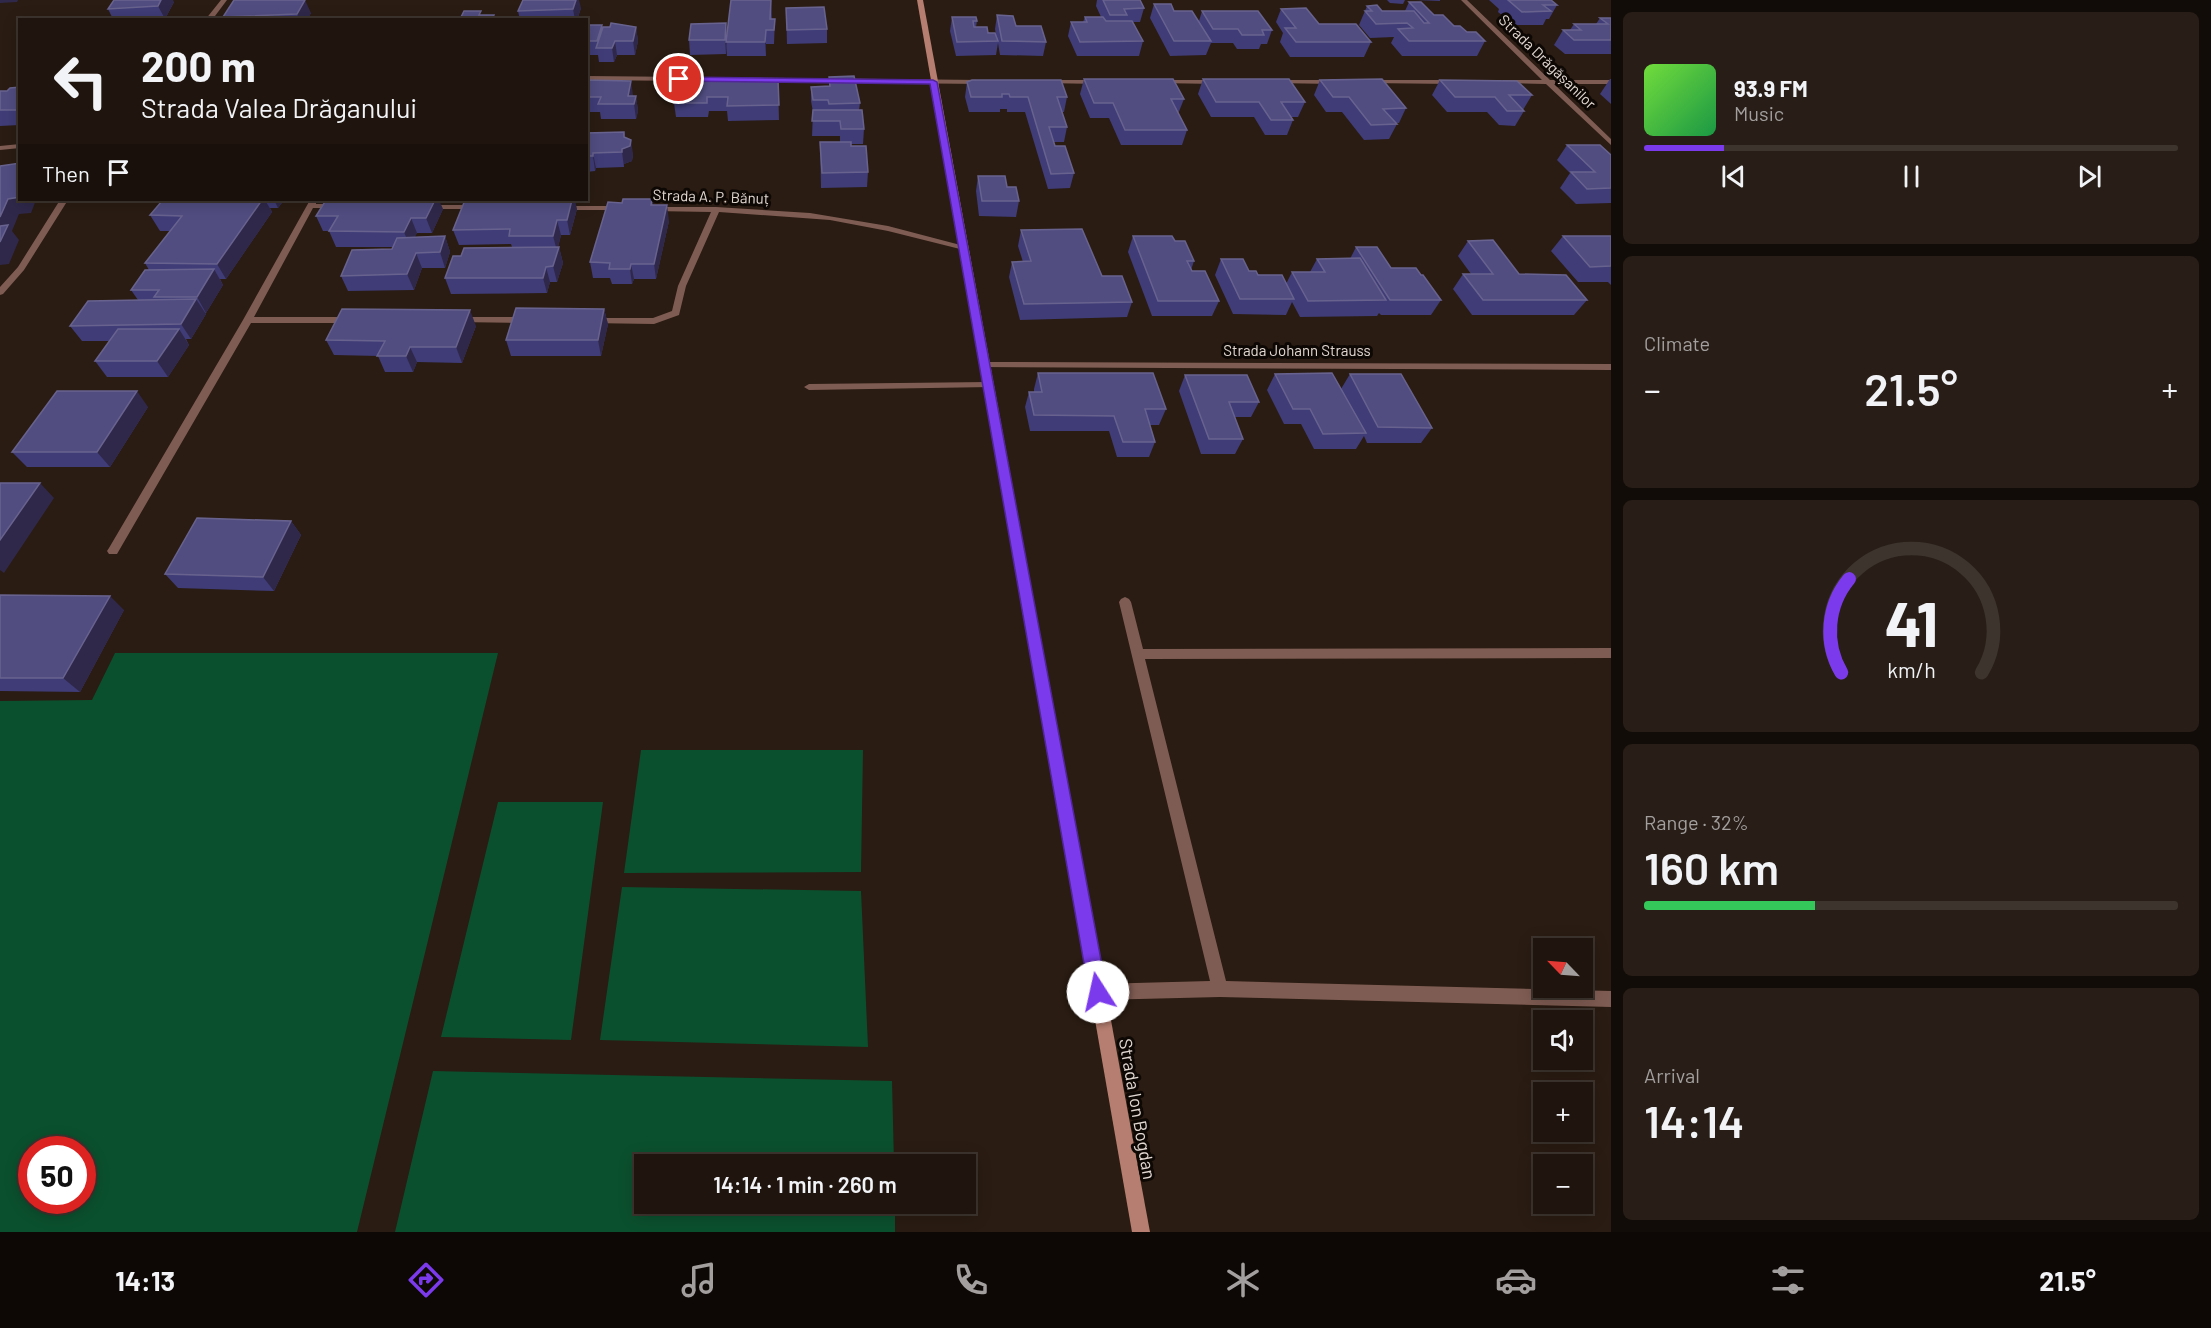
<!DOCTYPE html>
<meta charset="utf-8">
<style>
:root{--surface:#20150e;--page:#281e17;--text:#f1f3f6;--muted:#a29f9e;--line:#3d342e;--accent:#7c3aed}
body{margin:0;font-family:Barlow,sans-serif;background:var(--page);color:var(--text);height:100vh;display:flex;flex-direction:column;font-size:22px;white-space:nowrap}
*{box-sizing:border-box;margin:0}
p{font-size:20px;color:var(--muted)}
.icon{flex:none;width:33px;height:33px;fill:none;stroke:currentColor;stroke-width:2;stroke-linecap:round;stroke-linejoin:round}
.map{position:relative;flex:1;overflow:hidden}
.sheet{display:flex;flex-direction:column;gap:12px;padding:12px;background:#120c08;width:600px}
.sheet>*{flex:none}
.top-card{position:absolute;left:18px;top:18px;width:570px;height:183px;border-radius:0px;box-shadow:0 3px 15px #0003,0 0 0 2px var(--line);background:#20150e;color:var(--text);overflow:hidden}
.needle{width:39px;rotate:295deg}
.tools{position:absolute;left:1533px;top:938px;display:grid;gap:12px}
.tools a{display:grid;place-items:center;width:60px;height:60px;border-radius:0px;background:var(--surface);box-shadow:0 3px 15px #0003,0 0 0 2px var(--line);font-size:30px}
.speed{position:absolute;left:18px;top:1136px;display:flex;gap:12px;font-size:30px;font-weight:700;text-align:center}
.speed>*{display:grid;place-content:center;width:78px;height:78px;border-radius:50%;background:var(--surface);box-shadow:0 3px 15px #0003,0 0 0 2px var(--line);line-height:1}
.speed .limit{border:9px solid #d22;background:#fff;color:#111}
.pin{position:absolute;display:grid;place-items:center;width:51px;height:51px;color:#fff;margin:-26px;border:3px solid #fff;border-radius:50%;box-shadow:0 2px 6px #0007}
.me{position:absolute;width:66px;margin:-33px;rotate:350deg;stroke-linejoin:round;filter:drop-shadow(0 0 4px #0008)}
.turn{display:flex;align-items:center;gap:21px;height:126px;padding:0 24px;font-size:27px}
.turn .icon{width:78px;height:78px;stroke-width:2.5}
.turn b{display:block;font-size:42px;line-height:51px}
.then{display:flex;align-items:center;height:57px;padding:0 24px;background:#0003;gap:12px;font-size:22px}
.big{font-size:45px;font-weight:600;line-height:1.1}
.sheet .card{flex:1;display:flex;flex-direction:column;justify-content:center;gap:9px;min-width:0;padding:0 21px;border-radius:9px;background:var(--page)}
.sheet .dial{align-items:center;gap:0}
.dial svg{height:156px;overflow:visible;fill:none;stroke:var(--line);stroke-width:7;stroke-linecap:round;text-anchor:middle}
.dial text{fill:var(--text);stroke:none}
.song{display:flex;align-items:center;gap:18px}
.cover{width:72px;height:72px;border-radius:9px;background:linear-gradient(135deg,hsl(100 70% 55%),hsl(140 70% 35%))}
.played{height:6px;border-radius:3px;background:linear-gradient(90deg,var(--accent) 15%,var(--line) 15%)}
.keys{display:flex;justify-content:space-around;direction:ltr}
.heat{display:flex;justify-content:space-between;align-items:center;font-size:33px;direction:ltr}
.charge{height:9px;border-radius:4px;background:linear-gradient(90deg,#34c759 32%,var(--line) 0)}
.trip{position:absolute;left:634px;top:1154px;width:342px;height:60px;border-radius:0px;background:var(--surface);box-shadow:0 3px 15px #0003,0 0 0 2px var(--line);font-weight:600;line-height:60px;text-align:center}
.tab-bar{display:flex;height:96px;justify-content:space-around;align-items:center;background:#0d0806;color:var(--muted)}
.tab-bar .icon{width:42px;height:42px}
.tab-bar .on{color:var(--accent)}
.tab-bar b{font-size:27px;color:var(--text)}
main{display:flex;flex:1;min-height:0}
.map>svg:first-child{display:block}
</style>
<main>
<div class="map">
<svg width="1611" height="1232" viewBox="0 0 1611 1232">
<rect width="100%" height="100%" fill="#2a1c12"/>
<path fill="#0b502e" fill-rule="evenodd" d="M115,653H498L357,1232H0V701L92,700ZM32,1149H82V1200H32Z
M641,750H863L861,872L624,873Z
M498,802H603L571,1040L441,1037Z
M622,887L861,891L868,1047L600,1040Z
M433,1071L892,1081L894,1164H645V1203H895V1232H395Z"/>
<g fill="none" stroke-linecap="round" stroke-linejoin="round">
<path fill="#7f5c53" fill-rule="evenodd" d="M988,382L991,383V387L809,390L804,387L809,384Z
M1125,597L1129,599L1131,602L1143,649L1611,648V658L1145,659L1226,981L1611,991V1007L1220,997L1098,1000L1092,998L1090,992L1092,986L1098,984L1210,981L1119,602L1121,599Z"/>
<path fill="#7f5c53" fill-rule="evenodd" d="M221,0H227L212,20H205Z
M1461,0H1467L1550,80H1611V84H1554L1611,139V145L1546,84L1502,83V81L1504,80H1542Z
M586,76L983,80L986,82L983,84L586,80Z
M1045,80H1100L1103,82L1100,84L1043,83V81Z
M1159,80H1217L1220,82L1217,84L1157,83V81Z
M1276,80H1334L1337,82L1334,84L1274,83V81Z
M1369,80H1454L1457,82L1454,84L1367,83V81Z
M20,144V148L0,150V146Z
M60,200H68L24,270L3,294L0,295V287L18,267Z
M310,200H316V204H336L340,206L336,208H313L254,317H352L357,320L352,323H251L117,554H109L107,551L109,548L243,320Z
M422,205H477L481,207L477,209H425L421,207Z
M557,206H621L625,208L621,210H560L556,208Z
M650,207H716L810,213L888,226L968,247L964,250L888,231L830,220L719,212L686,286L679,315L654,324L588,323L586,321L591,318H653L672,311L678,286L711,212L653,211L649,209Z
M459,317H529L534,320L529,323L456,322L454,320Z
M984,362L1611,364V370L981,367V363Z"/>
<path fill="#b67e70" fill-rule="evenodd" d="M917,0H923L1150,1232H1132Z"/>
</g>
<path fill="#3f3c77" d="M771,0L772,19H775L774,44H766V56H727L726,46V54L690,55L689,40L727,36Z
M1097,0H1140L1144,8L1140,22H1133L1143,41L1139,56H1077L1068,36L1071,22H1083L1085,17H1101L1096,6Z
M1387,0H1405L1403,4L1390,3Z
M1415,0H1440V1Z
M1489,0H1551L1557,5L1549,19H1546L1543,25H1514L1498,12L1499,9Z
M174,2L165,19L93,20L113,19L108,9Z
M1409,2L1485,41L1477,56H1402L1391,43L1394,37L1370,38L1359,25L1367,6L1382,11H1405Z
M1154,4L1199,21L1202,11L1272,30L1267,44H1261L1259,49H1237L1233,43H1211L1206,55L1170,56L1150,18Z
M581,8L577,20H520L518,11Z
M786,8L827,29V43L787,44Z
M1281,9L1319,24L1371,42L1364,57H1290L1280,42L1283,33L1276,22Z
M311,13L307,20H224L223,17Z
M997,15L1046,42L1043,56L1000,55L998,43L996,55L956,56L950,31L952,17L977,21L976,27L996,35L995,29Z
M1600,18H1611V54H1565L1554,45L1563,30H1570L1574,24H1596Z
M586,25L602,28L636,27L638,41L635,55H617L614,62H599L598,55H586Z
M829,77L860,103L859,110L864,129L863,144H851V146L868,172L867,187L821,188L820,142H840V136H812L813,112L811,101V87L829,86Z
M1084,79L1184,99L1178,114L1187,130L1182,145H1121L1109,118H1090L1080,94Z
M1203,79L1305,102L1298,117H1291L1293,120L1287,135H1265L1254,117H1211L1198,94Z
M1610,79H1611V104L1600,94Z
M586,80L633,95V96H636L638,111L636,119H601L600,112H586Z
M778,80L779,120L728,121L727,111H709L708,117H676L674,103L682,96Z
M1320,80L1406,108L1399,123H1396L1397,124L1389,139L1364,140L1342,112H1326L1314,95Z
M1440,80L1532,95L1523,110L1524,111L1515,126L1499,125L1487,112H1447L1432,95Z
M967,82L1067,97L1064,112H1062L1067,127L1064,142H1053L1055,146L1074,173L1070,188L1048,189L1025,112H1007V109H1000V112H969L965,97Z
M20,87V125L0,126V91H7Z
M624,132L625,138L633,154L632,161L624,164V167L596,168L595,171L586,172V133Z
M1567,145L1611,155V203L1576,204L1560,188L1570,173L1557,160Z
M978,176L1007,187L1019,201L1016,217L979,216L976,191Z
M652,199L653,205L669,221L656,279H634L632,284H612L610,278H593L590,262L622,203Z
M173,200H284L278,208H270L272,212L226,279H220L223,285L206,313H205L206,314L191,339H186L189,345L168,377H107L95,361L110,341H82L70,326L138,300L131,290L149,270L145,263L170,231H160L150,215L174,201Z
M443,209L432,233H417L414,237L445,236L450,252L445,268H422L414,290L348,291L341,276L392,249L393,247H336L329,231H323L316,216Z
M577,209L570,235H561L558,247H559L563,263L557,282H550L547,293L451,294L445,278L461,256L512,247L511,244L459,245L453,230Z
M1021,230L1102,276L1132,302L1127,317L1020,320L1009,277L1012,262H1023L1018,246Z
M1133,236L1175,241L1194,261L1191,270L1192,271L1219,301L1212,316H1152L1128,252Z
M1563,236H1611V285L1608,282H1578L1551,251Z
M1468,241L1519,274L1587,300L1574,315H1472L1453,289L1463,274H1471L1458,256Z
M1356,247L1441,300L1431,315H1381L1379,313L1377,316L1300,317L1292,302L1286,315L1233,314L1215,275L1221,259L1249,271L1286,284L1292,272H1310L1317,259H1350Z
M604,309L608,324L601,356H511L506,340Z
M476,326L462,363L417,362L413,372H385L378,356L334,355L326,340Z
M1038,373L1166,409L1159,425H1150L1155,442L1149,457H1117L1109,431H1030L1025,407L1029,392H1034V389Z
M1275,374L1341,389L1350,374L1432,428L1421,443H1367L1364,436L1356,449H1314L1301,424H1284L1267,390Z
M1185,375L1259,402L1251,417H1235L1243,439L1235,454H1201L1179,391Z
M148,407L110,467H27L12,452Z
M291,521L301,535L274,591L178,588L165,574Z
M0,595L124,610L80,692L0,691Z"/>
<path fill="#2f284a" d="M0,0H18L17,2L0,3Z
M161,0H173L174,2L165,19L158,6Z
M305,0L311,13L307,20H299L297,14Z
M576,0H579L581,8L577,20H575L573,9Z
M726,23L727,37L726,54L725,40Z
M636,27L638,41L635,55L633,41Z
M766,30V56L765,42Z
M615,41L617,55L614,62L612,48Z
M631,81L633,95L632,104L628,96Z
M636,96L638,111L636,119L634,104Z
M624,132L627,148L631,140L633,154L632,161L624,164V167L622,152Z
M593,153L596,168L595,171L593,156Z
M20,197V200H36L31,213L19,214L12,231L19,240L9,264L0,265V217L8,199Z
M262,200H265L272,212L226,279L217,264Z
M274,200H284L278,208Z
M435,200H439L443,209L432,233L426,218Z
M572,200H575L577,209L570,235L567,220Z
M667,205L669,221L656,279L654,264Z
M411,218L417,233L410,247L404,232Z
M557,220L561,235L557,251L553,236Z
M445,236L450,252L445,268L440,252Z
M559,247L563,263L557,282L553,266Z
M416,253L422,268L414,290L407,274Z
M631,264L634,279L632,284L630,269Z
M546,267L550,282L547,293L543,278Z
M214,269L223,285L206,313L197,297Z
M196,299L206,314L191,339L181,324Z
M604,309L608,324L601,356L598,340Z
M470,310L476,326L462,363L456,347Z
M179,329L189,345L168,377L157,361Z
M410,347L417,362L413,372L406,356Z
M137,391L148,407L110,467L97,452Z
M40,483L54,498L4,573L0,570V540Z
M291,521L301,535L274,591L263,577Z
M110,596L124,610L80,692L63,678Z"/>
<path fill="#514d81" stroke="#68638e" stroke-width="1.5" d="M114,0H161L158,6L108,9Z
M234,0H305L297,14L223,17Z
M523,0H576L573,9L518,11Z
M731,0H771L770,19H775L774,30H766L765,42H726Z
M1103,0H1140L1144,8L1124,9L1127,15H1110Z
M1508,0H1551L1557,5H1543L1551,11L1522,12Z
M1409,2H1421L1434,15H1443L1454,26H1460L1467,32H1476L1485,41H1409L1398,29L1413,28L1407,23L1376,24L1365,11H1372L1367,6L1377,5L1382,11H1414L1424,23H1429Z
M1154,4H1171L1174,11H1192L1211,41H1174Z
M824,7L827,29L787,30L786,8Z
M1306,8L1319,24H1356L1371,42H1296L1285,28H1296L1281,9Z
M464,11H481L479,15H494L492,20H448L460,19Z
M1202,11H1258L1272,30H1262L1264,35H1242L1238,29H1213Z
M997,15L1013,16L1016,26H1041L1046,42L1002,41Z
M350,17H387L385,20H348Z
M952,17H976L977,21H973L974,27H987L988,33H995L998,41L957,42Z
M1085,17H1103L1106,21H1132L1143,41L1080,42L1071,22H1087Z
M162,18L161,20H93V19Z
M1600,18H1611V40H1574L1563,30H1581L1574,24H1608Z
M611,23L636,27L633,41H615L612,48H596L603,27H610Z
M726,23L725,40H689L691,24Z
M586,25H602L597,41H586Z
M854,76L860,103L829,104L828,100H813L811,87L830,86L829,77Z
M1084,79H1173L1184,99H1171L1187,130H1125L1113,103H1094Z
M1203,79H1289L1305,102H1281L1293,120H1271L1259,102H1216Z
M1382,79L1406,108L1383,109L1397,124L1371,125L1349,97H1333L1320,80Z
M586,80L631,81L628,96H636L634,104H598L601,97H586Z
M684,80H778L779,105L727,106L728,97H707V103H674L675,96H682Z
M972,80H1061L1067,97H1057L1067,127H1049L1055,146H1065L1074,173L1051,174L1028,97H1010L1009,94H1002V97H971L967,82Z
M1440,80L1517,81L1532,95H1509L1524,111H1507L1495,97H1455Z
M20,87V110H0V91H7L10,88Z
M813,110H862L864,129H841L840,121H812Z
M624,132V137L631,140L630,146L622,149V152L593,153V156H586V133Z
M820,142H851V146H866L868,172L822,173Z
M1567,145H1600L1611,155V188L1587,189L1571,172H1595Z
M20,163V174L18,178L20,177V197L8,199L0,217V166Z
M978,176H1005L1007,187H1016L1019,201H982Z
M623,199H652L651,205H667L654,264H631L630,269H609L610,263L590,262L608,202L622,203Z
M206,200H262L217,264L145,263L182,216L150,215L162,201L204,202Z
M326,200H435L426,218H411L404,232L329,231L338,216H316Z
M465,200H572L567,220H557L553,236H509L510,229L453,230Z
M8,225L0,242V226Z
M1082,229L1102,276H1122L1132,302L1024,304L1012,262L1031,261L1021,230Z
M445,236L440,252L416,253L407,274L341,276L352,250L392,249L397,238Z
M1133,236H1172L1175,241H1185L1194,261H1187L1192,271H1205L1219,301H1158Z
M1563,236H1611V266L1590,267Z
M1493,240L1519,274L1566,275L1587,300H1483L1463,274H1493L1468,241Z
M559,247L553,266L546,267L543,278H445L453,256H461L464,248Z
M1356,247H1377L1391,268H1416L1421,275H1423L1441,300H1390Z
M1360,258L1386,300L1308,301L1292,272H1325L1317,259Z
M1221,259H1243L1249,271H1256L1258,275H1282L1294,299H1240Z
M214,269L197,297H154L159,290H131L145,270Z
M196,299L181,324L70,326L88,301Z
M516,308L604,309L598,340H506Z
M342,309L470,310L456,347H410L406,356H377L385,341L326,340Z
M118,329H179L157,361H95Z
M1038,373H1153L1166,409H1145L1155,442H1123L1114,416L1034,415L1029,392H1042Z
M1332,373L1366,433L1323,434L1310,409H1293L1275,374Z
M1350,374H1401L1432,428L1378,427Z
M1185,375H1247L1259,402H1229L1243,439H1209Z
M57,391H137L97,452H12Z
M0,483H40L0,540Z
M197,518L291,521L263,577L165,574Z
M0,595L110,596L63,678H0Z"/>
<path fill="#7c3aed" stroke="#51269a" stroke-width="1.5" d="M676,77L933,80L937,82L1107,992L1104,998L1098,1001L1092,998L1089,992L930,84L679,81L675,79Z"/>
<g text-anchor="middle" stroke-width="6" stroke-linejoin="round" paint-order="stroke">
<g font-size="15" fill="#e3d9d3" stroke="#0e0805">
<text transform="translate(1547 62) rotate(44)" y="5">Strada Drăgășanilor</text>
<text transform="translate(711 197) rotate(2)" y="5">Strada A. P. Bănuț</text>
<text x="1297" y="356">Strada Johann Strauss</text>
</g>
<g font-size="18" fill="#e3d9d3" stroke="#0e0805">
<text transform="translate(1137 1109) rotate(80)" y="6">Strada Ion Bogdan</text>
</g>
</g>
</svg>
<div class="tools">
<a><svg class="needle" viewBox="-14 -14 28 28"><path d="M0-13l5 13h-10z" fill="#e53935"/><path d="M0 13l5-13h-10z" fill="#a29f9e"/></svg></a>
<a><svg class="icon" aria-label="sound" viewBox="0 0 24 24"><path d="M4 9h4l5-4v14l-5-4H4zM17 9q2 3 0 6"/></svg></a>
<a>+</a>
<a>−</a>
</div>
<div class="speed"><div class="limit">50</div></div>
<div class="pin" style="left:679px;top:79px;background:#d93025"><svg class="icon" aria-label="arrive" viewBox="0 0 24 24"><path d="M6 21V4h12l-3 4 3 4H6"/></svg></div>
<svg class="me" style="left:1098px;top:992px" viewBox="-20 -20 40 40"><circle r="19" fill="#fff"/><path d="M0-13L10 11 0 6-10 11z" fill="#7c3aed"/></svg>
<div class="trip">14:14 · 1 min · 260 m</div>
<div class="top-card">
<div class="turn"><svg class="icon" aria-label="left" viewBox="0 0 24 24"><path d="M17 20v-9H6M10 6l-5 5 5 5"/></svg><div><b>200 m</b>Strada Valea Drăganului</div></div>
<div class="then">Then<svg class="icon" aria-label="arrive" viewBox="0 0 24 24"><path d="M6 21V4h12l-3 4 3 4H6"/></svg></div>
</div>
</div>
<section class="sheet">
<div class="card">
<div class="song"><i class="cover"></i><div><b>93.9 FM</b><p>Music</p></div></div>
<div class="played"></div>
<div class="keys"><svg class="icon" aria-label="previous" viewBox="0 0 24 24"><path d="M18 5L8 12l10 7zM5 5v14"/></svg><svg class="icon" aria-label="pause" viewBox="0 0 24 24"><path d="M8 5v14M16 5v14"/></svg><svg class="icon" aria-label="next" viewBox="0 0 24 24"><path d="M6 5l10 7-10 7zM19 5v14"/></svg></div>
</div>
<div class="card"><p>Climate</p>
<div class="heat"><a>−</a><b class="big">21.5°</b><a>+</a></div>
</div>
<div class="card dial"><svg viewBox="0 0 100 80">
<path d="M14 69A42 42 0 1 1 86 69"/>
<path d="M14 69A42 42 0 0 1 18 21" stroke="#7c3aed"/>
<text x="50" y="56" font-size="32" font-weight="700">41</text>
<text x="50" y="72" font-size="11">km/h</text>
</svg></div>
<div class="card"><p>Range · 32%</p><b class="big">160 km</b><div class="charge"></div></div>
<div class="card"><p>Arrival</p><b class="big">14:14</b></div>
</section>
</main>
<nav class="tab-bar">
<b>14:13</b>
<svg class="icon on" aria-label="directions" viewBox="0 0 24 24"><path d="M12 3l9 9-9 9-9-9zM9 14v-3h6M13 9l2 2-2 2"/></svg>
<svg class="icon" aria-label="music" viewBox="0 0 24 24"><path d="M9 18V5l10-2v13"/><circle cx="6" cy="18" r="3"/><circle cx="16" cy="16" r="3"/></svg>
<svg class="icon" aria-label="phone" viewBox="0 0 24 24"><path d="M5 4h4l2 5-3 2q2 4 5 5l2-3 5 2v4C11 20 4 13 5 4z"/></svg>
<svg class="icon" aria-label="climate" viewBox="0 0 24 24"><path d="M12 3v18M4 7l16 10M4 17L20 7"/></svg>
<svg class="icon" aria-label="car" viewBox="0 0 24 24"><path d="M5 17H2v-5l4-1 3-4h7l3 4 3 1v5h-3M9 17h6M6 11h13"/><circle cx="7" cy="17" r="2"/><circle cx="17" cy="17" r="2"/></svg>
<svg class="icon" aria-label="filters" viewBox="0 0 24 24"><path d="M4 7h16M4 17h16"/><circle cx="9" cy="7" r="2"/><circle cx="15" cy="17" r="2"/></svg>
<b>21.5°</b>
</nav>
